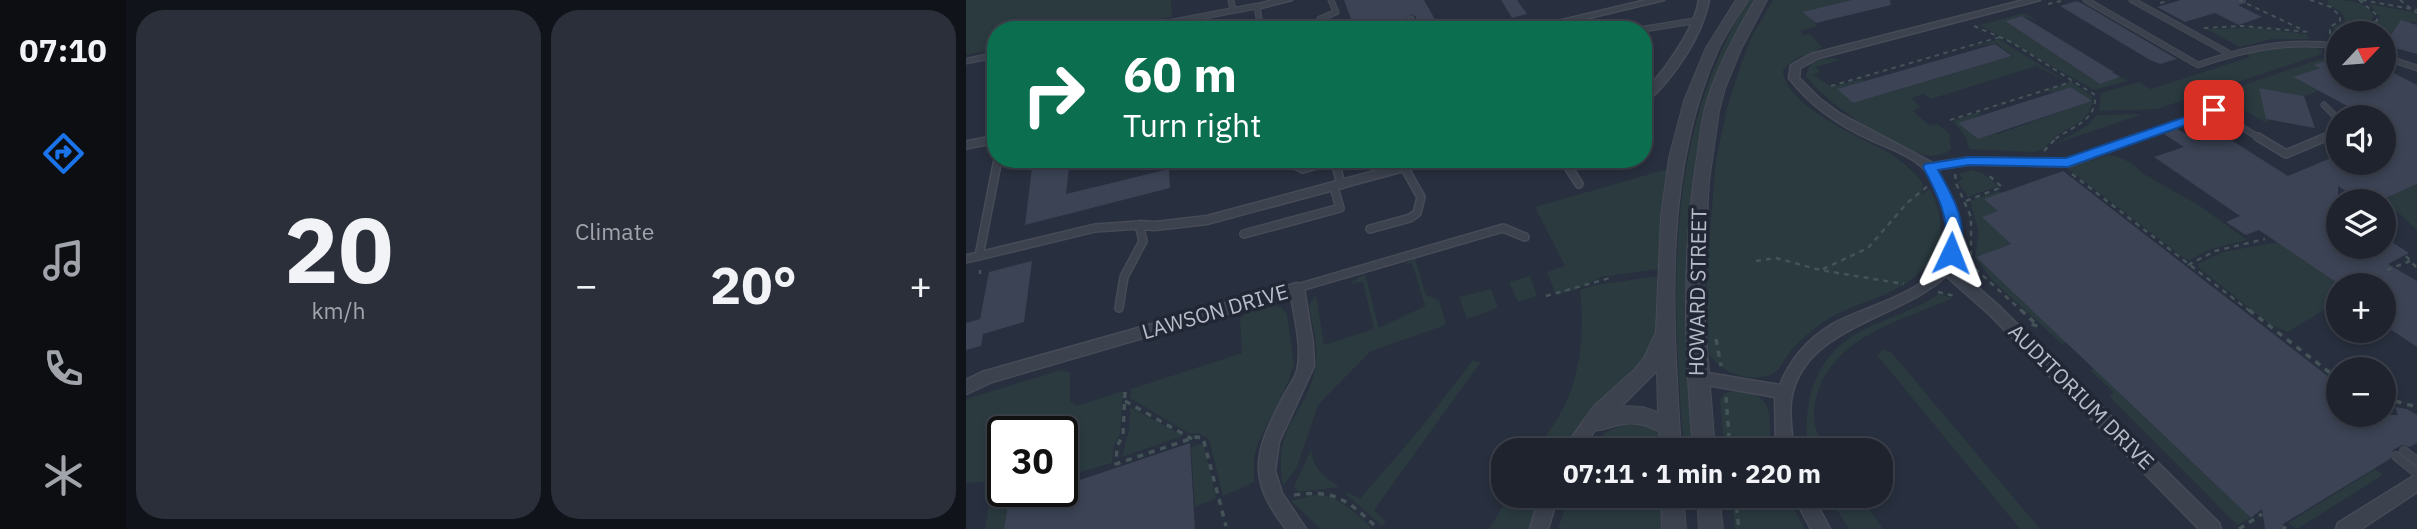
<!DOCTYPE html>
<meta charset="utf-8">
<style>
:root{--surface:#1e232e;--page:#2b2f3a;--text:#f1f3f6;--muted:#a1a4aa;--line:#3c404a;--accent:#1a73e8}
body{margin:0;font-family:"IBM Plex Sans",sans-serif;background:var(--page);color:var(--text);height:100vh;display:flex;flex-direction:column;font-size:26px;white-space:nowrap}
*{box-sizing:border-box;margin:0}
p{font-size:23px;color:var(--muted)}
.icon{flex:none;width:38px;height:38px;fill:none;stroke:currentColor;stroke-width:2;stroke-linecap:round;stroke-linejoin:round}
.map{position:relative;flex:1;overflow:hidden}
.panel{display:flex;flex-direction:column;gap:10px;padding:10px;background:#101319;width:840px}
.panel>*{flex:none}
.top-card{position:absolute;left:21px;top:21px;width:665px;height:147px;border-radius:28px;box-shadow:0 4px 10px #0003,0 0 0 2px var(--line);background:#0b6e4f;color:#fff;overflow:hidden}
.needle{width:46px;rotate:64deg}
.buttons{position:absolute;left:1360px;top:21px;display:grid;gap:14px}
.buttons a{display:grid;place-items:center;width:70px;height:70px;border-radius:50%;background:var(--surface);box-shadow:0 4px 10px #0003,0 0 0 2px var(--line);font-size:35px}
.speed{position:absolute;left:21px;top:416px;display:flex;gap:14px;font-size:35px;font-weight:700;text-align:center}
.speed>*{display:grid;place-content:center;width:91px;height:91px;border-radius:50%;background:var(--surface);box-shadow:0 4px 10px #0003,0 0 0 2px var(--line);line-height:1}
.speed .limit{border:4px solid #111;border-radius:10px;background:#fff;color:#111}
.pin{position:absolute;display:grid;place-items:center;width:60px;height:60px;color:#fff;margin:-30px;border-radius:14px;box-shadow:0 4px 10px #0006}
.me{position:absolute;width:77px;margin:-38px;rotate:2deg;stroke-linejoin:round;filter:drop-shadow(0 0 5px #0008)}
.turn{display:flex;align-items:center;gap:24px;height:147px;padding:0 21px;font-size:32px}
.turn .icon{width:91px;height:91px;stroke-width:2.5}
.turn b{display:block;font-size:49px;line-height:60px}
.big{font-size:52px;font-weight:700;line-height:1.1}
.panel .widget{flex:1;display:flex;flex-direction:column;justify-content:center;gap:10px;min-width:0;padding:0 24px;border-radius:28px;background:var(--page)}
.panel .dial{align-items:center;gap:0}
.dial b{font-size:91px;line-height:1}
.heat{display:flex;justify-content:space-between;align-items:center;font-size:38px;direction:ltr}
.panel .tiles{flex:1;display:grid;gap:10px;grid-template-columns:repeat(2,1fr)}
.trip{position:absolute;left:525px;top:438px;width:402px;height:70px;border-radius:28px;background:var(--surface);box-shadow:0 4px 10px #0003,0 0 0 2px var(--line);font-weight:700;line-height:70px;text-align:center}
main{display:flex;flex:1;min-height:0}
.dock{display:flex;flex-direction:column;width:126px;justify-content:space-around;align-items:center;background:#0c0e12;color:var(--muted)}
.dock .icon{width:49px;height:49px}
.dock .selected{color:var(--accent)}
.dock b{font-size:32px;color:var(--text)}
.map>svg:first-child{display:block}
</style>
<main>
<nav class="dock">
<b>07:10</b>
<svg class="icon selected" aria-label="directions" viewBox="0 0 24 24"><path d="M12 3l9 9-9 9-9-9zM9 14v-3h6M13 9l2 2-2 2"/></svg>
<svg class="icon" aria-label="music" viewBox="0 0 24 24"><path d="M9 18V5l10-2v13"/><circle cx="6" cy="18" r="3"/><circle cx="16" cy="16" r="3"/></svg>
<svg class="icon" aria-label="phone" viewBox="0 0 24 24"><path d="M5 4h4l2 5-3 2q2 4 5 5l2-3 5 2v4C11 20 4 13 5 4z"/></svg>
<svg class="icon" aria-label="climate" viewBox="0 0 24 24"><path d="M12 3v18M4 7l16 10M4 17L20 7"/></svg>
</nav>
<section class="panel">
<div class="tiles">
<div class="widget dial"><b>20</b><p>km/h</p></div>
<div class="widget"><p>Climate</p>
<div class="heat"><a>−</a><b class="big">20°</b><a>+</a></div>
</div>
</div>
</section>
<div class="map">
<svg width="1451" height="529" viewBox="0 0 1451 529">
<rect width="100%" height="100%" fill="#282f3e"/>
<path fill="#2a3a3f" d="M0,0H205L206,17L135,30H30V49L0,55Z
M782,0H789C706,146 716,288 730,450H718C706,293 697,140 782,0Z
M807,0H883L837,12L852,26L834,31L838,35L843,33L856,47C842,57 827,55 817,71C819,105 893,137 920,151C934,159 946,170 957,183L955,195L964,189C988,236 970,270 924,292C901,303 877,308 856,323C844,332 830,343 821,356C816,363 813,372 804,375C782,383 755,372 743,354L740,279L750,159L762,104L775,65L785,38Z
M1362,0C1380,0 1400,0 1408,16L1396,33L1370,34L1367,27L1377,23L1379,19L1376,13L1362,4Z
M1403,4L1447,12L1451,14V23L1446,22L1418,43V33H1403L1414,17Z
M1058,13L1074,22L1056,16L1039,21L1126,79L1136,83L1153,76L1162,81L1128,90L1014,25Z
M1289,28L1340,34L1344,39H1306L1274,47L1240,29Z
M1033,39L1100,81L1070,66L965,99L958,94L945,98L955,107L947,111L964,126L971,124L983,133L985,149C978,155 969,157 960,155C932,150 853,100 840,75C843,59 860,56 874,60L850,67L854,72L847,75L866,87L896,79L899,81L872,89L887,103L1047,56L1030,43L1002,48Z
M1302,46H1347L1356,50V54L1191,109L1133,111L1135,93L1173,82L1184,89L1191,87L1284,57L1280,53Z
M1358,58L1362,60L1354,68L1328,77L1352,91L1338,96L1293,88L1302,120L1300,123L1257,97L1263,90Z
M1105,82L1126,96C1130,126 1089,127 1080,148L1068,152L1003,149L1000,137L987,121L1013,112L1015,114L1009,117L1028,133L1032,134L1125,101L1106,87L1088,92L1078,91Z
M1172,114L1174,115L1091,143L1122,125L1130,115Z
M1142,155C1154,156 1170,164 1176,173L1234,206L1281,240L1245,249L1223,260L1218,258L1101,168Z
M705,168L692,269L635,277L609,290L590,295L581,272L599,266L569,207Z
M1006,170L1016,173L1032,186L1002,197L992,182L997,179L993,174Z
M1451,184V230L1417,199Z
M1033,191L1036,193L1032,211L1045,244L1011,257L1101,342L1096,344L1026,280L1009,257L1013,232L1004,201Z
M1311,242L1374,285L1372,301L1322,332L1305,325L1233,268L1232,264L1257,252Z
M449,259L460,295L473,300L480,325L405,351L352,405L331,467L317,486C306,425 338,419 349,369C354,348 346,326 343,305L350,295L358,345L408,329L397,282L384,283L399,274L413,328L459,306L446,263L435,265Z
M564,276L571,296L552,302L543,282Z
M693,276L691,333L685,354L600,450H571C581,433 595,416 602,398C616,363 618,326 614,290L629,285Z
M525,289L532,308L501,319L493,297Z
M973,294L987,298C936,321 869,335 851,395C845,418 848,430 861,450H842C836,401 849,355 895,331C921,318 949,310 973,294Z
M307,305L316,308L321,314L328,364L322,382L292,443L288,457V482L257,496L243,439L233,433L224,434L164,398L165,389L276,353L274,319L282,311Z
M917,350L925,352L1074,529H1054L911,355Z
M507,360L514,363L408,510L420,522L416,526L381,495L382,492L394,499L454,429Z
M1128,369L1285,518L1271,525L1143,396L1148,393L1124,370Z
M95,370L104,373V402L111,406L157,391L154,434L148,446L146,463L96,477V432H37V485L16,493L22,482L0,483V399Z
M771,390C812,397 802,416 805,450H759L754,399L759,393Z
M164,407L217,436L156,457L163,430Z
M656,425C678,425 694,422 695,450H627L638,433Z
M235,444L238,445L250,498L229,507L225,447Z
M345,450C348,470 358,477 374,487L332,492L328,486Z
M1409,469L1417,475L1331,529L1322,523Z
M41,492H50L56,500L42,505L38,529H19L23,505Z
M353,494C376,498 390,514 407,529H355L325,501Z
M544,495H578L566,529H523Z
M603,495H698L700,529H592Z
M765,495H820L839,529H769Z
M862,495H893L917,529H883Z"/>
<path fill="#3b4354" d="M378,0H458L475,30H455L449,16L445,14L440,19L444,30H389Z
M535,0H551L561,14L546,18Z
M885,0H924L925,5L850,23L836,12Z
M1215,0H1280V3L1272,5L1296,17L1273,25L1249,13L1219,22L1191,7Z
M1111,1L1119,5L1211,59L1194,64L1184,60L1094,6Z
M1056,16L1148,72H1146L1154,77L1134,84L1039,21Z
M1435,20L1451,25V54L1418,45Z
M1029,44L1046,56L887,103L871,89Z
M1372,56V79H1418V68L1451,85V184L1413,201H1396L1372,186V247H1418V237L1443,253L1422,264L1451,281V347L1418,325V285H1407L1395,277L1374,285L1293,230L1280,235L1260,222L1274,216L1188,157L1218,147L1198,134L1211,129L1232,141L1254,133L1322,176L1372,155V163H1418V117H1402L1327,77L1354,68L1348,65Z
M1105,87L1126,101L1012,139L992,123Z
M1293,88L1338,96L1349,128L1300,119Z
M67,159H104L100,194L203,169L204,188L59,225Z
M1097,171L1372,384V415H1432L1429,407L1441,409L1451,415V443L1444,447L1436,445L1427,450L1424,459L1317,524L1318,529H1299L1296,509L1285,518L1010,257L1045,244L1016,217L1032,211L1018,199Z
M66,261L58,322L17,334L15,346L0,350V323L14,319L23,272Z
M224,443L229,529H38L42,505L80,492H96V486Z"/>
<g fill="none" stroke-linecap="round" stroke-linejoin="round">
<defs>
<path id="service-far2" d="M265,0L267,10
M1120,0L1232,65C1282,48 1319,40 1372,46
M1166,0L1264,54
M354,19L370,12L365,0
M445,19L450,30
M165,30L291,6L295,30
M672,30L734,20
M1418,57L1451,68
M0,61L30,55
M1358,105L1372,119
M1168,139L1248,110L1295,139
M1356,139L1372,132"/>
<path id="service-far1" d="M1292,137L1320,154L1360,137
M0,145L30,139
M328,159L329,165L337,169L372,159
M597,159L613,184
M369,160L375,185
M964,167L1003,161L1102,163L1173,137
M404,229L444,218L451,213L455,197L438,167
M278,234L374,208L368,187
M13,256L32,159
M0,259L129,228L173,225L177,241L158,277L153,308
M331,288L537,228L559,237"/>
<path id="service" d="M1438,451L1451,461
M1430,456L1451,473"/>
<path id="minor" d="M307,0H326L291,9L286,6Z
M680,0H698L573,30H554Z
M733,0H743C736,37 708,77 681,102L677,103C677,89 692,78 700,66C714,46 729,24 733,0Z
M1058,0H1074L853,58L834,68L833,78L854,99L873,113L965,162L988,202L995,231L994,253L987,266L1034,307L1253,523L1255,529H1233L1024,315L980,276C935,319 835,327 825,401C823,417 826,434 828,450H810L809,397L730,383L724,382L722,377L724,372L730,371L814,385C824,360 842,339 865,325C897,306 967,293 979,254C988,228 975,189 958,169C946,156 923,148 907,141C874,126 845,107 823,78L825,65L845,54Z
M453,159H474L472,162L241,224L189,230L173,229L166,225L173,221L189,222L241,216Z
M331,283L336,284L338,288L347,344L348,366L313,442L309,471L316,493L340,529H320C281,479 288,453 316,399C320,390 328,381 331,371C337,347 328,318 325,295L26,382L0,394V380L16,372Z
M626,416L632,418L634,423L615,450H597L620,418Z
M1451,474V492L1395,529H1370L1372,523Z
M574,495H592L582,529H564Z
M827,495H846L864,529H845Z"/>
<path id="tertiary" d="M770,0H782C772,16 760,33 752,50C696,175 707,317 715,450H693V432C657,411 640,437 619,429L616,423L628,406L669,369L678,358L690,332L695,217L703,158L718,101L740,48ZM691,371L692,412L676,407L656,406Z
M789,0H801L775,49L759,88L753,111L743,181L737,296L749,450H727C719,352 715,255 731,158C734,139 735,119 741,101C752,65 770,32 789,0Z
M695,495H717L720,529H696Z
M731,495H753L757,529H733Z"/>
</defs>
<use href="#service-far2" stroke="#464b57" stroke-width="7"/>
<use href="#service-far1" stroke="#464b57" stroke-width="10"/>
<use href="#service" stroke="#464b57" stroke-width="10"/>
<use href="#minor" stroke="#464b57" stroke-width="3"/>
<use href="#tertiary" stroke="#464b57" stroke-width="2"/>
<path stroke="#435357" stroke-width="2" stroke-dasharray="4.5 4.5" stroke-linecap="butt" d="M1273,0L1337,30
M1344,0L1365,7L1374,16V21L1364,27V34
M1393,0L1411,15V20L1400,33
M1396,0L1451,10
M1434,0L1451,13
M1194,3L1203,1
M1082,4L1099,0
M1008,26L1045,42L1129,95C1131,121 1107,126 1089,139
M1238,28L1276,26L1343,32
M865,86L1034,37
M984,120L1105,82"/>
<path stroke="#435357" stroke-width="2.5" stroke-dasharray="5 5" stroke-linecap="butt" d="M1078,151L1091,137
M989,174L990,183L1005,217V265L1057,312
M1106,174L1285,312
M1000,201L1036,187L1021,174
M1440,256L1451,268
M790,261L810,258L854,270L938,284
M1222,265L1249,251L1299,239
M857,269L902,248L942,202L962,186
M14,270V274
M1421,270L1444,261
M972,292L989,296
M580,296L644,278"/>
<path stroke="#435357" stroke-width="3.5" stroke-dasharray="6 6" stroke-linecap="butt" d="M1055,310L1072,326L1064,324
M1283,310L1372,379
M750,339L755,366
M159,392L157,434L151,447L150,464L230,437L237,438L260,526
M760,397L764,450
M1418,398L1451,407
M159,401L226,439
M328,495C368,489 382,500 410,527
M769,495L773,529
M1317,527L1320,529
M1273,529L1296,514"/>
<use href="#service-far2" stroke="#3c424e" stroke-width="5"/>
<use href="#service-far1" stroke="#3c424e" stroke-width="7"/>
<use href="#service" stroke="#3c424e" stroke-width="8"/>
<use href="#minor" fill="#3c424e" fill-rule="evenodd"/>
<use href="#tertiary" fill="#3c424e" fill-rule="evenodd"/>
</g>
<path fill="#1a73e8" stroke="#114b97" stroke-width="2" d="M1248,107L1253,108V113L1102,167L1003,165L972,170C986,195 1006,228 991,257H980L978,253C986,221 971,194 957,167L959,164L1003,157L1100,158Z"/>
<g text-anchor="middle" stroke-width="7" stroke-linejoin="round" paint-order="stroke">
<g font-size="21" fill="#b9bdc9" stroke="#212734">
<text transform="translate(732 292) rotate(-89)" y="7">HOWARD STREET</text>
<text transform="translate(249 312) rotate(-16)" y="7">LAWSON DRIVE</text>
<text transform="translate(1115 397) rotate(45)" y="7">AUDITORIUM DRIVE</text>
</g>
</g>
</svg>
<div class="buttons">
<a><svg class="needle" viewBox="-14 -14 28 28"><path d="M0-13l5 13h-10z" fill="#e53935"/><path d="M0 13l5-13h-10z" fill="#a1a4aa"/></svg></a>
<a><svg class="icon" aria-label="sound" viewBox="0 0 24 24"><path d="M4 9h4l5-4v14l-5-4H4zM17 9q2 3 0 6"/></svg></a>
<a><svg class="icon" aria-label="layers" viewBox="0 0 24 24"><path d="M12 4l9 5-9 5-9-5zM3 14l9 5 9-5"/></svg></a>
<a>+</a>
<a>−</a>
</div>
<div class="speed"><div class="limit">30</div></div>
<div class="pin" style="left:1248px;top:110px;background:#d93025"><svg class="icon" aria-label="arrive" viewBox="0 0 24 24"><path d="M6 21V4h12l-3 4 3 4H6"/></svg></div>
<svg class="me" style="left:985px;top:253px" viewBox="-20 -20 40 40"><path d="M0-17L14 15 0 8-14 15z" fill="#1a73e8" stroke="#fff" stroke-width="4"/></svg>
<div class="trip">07:11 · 1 min · 220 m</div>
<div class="top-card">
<div class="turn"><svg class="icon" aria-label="right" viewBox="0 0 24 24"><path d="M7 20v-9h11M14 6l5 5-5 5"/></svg><div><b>60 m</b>Turn right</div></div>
</div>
</div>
</main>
